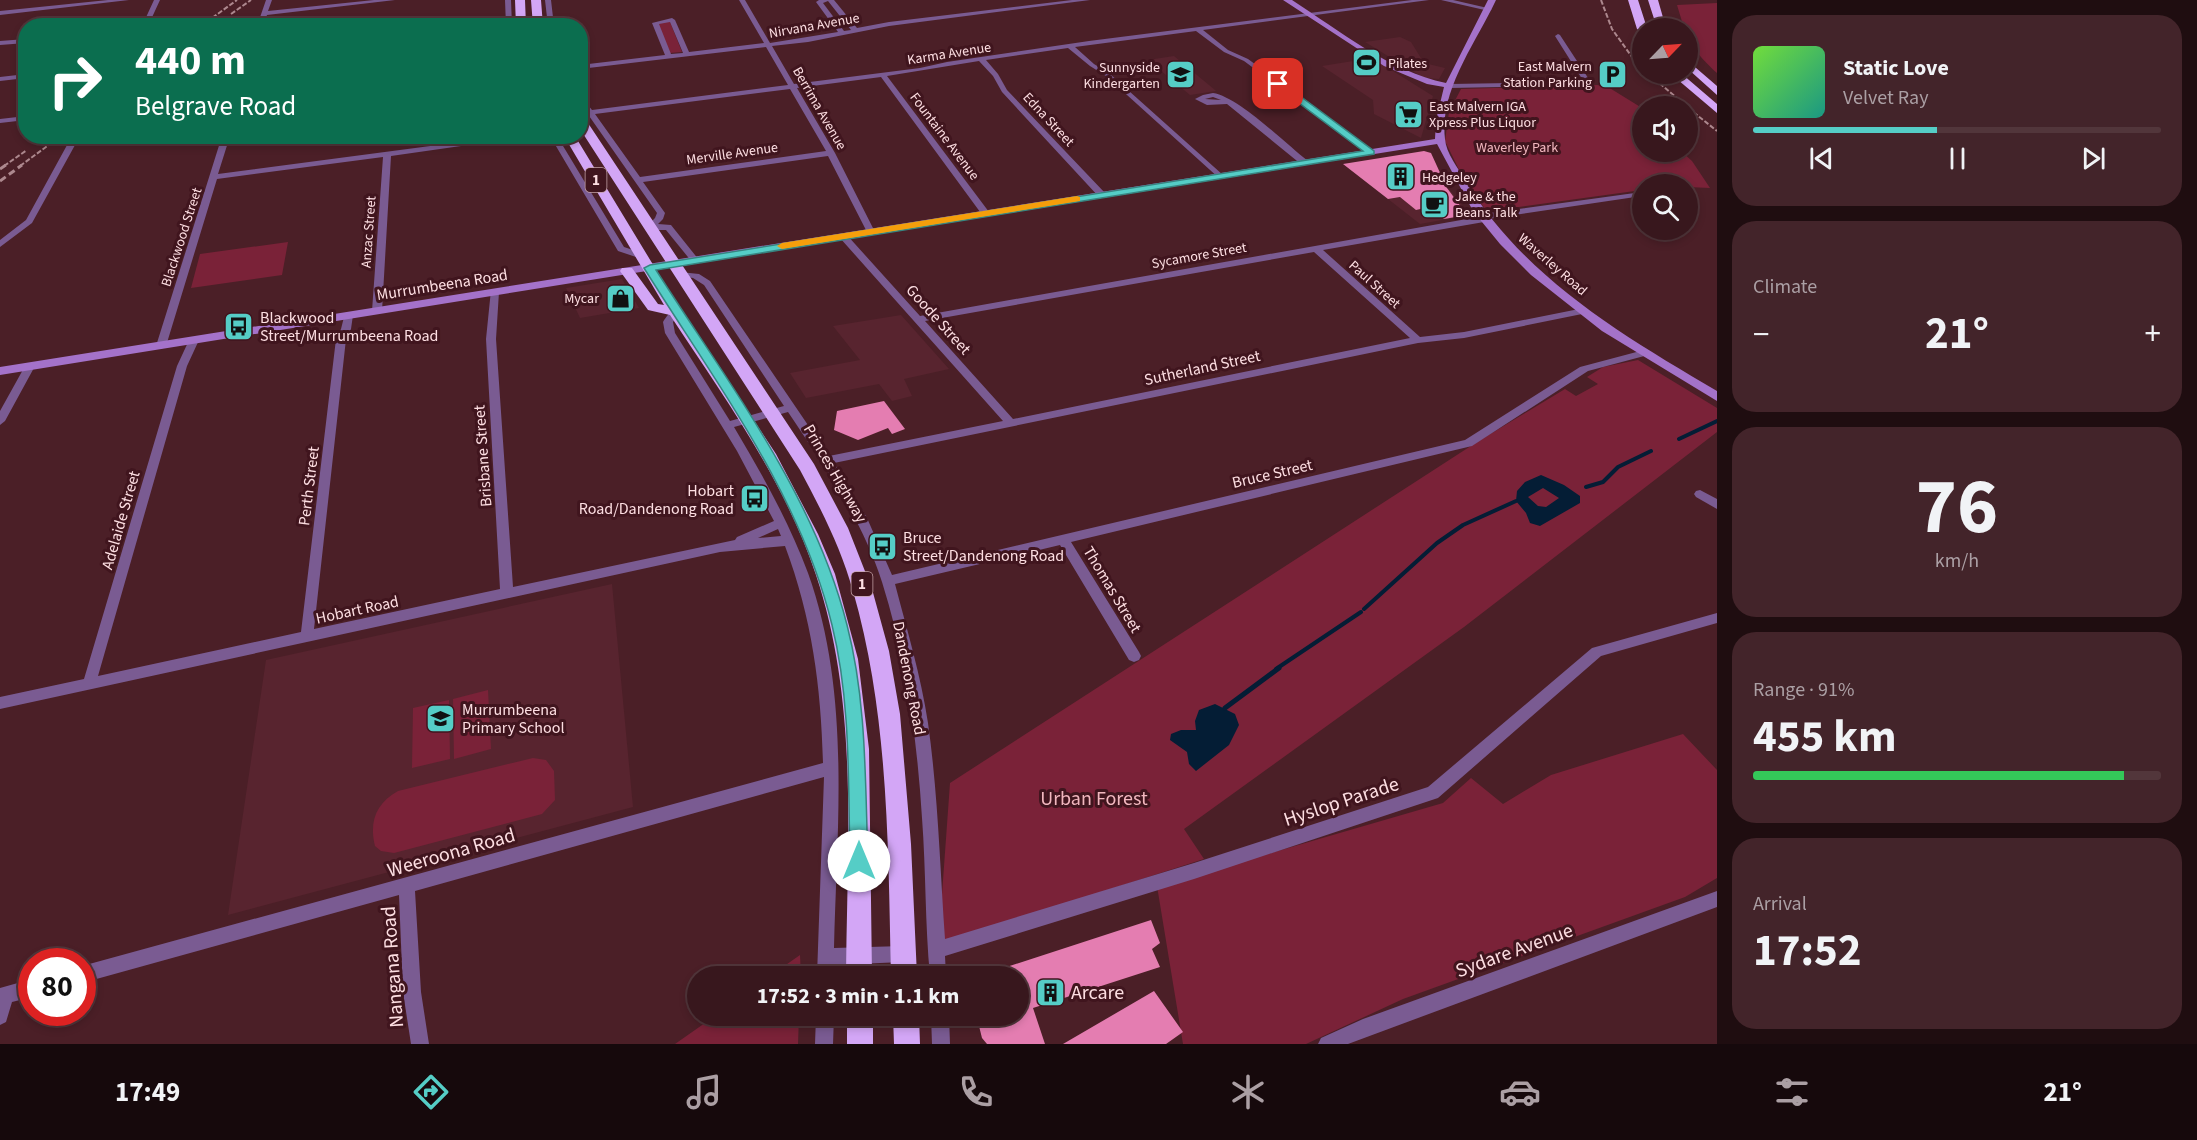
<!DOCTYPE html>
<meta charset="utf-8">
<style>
:root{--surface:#38171d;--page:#43242a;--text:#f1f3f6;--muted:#ab9fa4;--line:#52363b;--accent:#55cdc6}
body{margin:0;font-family:"Source Sans 3",sans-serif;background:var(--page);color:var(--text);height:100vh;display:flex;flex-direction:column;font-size:22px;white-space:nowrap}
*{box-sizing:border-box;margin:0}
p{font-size:20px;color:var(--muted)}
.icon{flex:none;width:33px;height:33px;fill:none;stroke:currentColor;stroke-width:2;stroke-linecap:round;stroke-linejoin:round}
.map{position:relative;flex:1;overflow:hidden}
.details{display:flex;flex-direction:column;gap:15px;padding:15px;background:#1f0d10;width:480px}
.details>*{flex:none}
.banner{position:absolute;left:18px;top:18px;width:570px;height:126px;border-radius:24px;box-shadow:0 3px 9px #0003,0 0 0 2px var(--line);background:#0b6e4f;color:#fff;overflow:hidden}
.needle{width:39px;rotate:65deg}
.buttons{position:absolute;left:1632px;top:18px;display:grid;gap:12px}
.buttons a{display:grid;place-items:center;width:66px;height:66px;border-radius:50%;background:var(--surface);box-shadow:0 3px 9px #0003,0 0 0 2px var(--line);font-size:30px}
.speed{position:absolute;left:18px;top:948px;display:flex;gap:12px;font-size:30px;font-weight:700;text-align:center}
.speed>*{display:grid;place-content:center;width:78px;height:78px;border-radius:50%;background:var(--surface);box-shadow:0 3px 9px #0003,0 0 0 2px var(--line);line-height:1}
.speed .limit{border:9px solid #d22;background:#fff;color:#111}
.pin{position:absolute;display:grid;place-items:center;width:51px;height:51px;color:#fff;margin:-26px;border-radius:12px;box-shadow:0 3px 9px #0006}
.me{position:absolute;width:66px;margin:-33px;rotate:0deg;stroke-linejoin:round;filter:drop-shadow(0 0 4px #0008)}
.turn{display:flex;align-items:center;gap:21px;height:126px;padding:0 18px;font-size:27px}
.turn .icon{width:78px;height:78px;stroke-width:2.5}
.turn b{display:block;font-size:42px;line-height:51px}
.big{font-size:45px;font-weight:700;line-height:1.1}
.details .card{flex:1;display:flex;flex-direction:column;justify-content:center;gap:9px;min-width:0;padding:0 21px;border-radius:24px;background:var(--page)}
.details .dial{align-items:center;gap:0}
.dial b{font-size:78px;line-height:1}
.song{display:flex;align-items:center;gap:18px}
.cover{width:72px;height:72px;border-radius:9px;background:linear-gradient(135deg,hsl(100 70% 55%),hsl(170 70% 35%))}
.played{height:6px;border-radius:3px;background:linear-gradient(90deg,var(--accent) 45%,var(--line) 45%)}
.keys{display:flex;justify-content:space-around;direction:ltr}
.heat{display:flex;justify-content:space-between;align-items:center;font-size:33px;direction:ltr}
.charge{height:9px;border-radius:4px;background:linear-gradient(90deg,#34c759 91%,var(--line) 0)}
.trip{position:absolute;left:687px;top:966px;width:342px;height:60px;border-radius:30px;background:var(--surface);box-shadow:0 3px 9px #0003,0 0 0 2px var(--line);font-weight:700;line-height:60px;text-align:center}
.tab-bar{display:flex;height:96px;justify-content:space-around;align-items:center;background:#16090c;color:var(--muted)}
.tab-bar .icon{width:42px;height:42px}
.tab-bar .selected{color:var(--accent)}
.tab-bar b{font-size:27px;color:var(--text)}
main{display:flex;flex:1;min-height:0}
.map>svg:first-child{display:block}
</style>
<main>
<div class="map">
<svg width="1717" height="1044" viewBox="0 0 1717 1044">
<rect width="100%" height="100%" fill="#4b1f27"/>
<path fill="#58242f" d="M1400,37L1411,42L1424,63L1445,68L1439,79L1424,78L1365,42Z
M1174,56L1215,90L1216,91L1190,95L1148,60Z
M1372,58L1433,96L1421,138L1374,114L1373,100L1322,66Z
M1449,189L1470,215L1420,224L1388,199Z
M622,279L639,308L580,318L566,288Z
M901,315L949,369L904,379L912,396L892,401L879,384L806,398L790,373L860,360L833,326Z
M612,584L633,807L228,915L266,660Z"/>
<path fill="#7a2238" d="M1717,3V73C1705,62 1688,46 1688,28H1684L1677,5Z
M667,21L670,22L682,52L670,53L658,24Z
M1597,85L1608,87L1642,108V152H1682L1692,161L1710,188L1688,187V184H1642V190L1490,211L1486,210L1467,186L1445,141L1449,112L1461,89Z
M288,242L282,275L191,288L200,254Z
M1638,360L1717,408V432L1464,627L1184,829L1204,859L943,943L941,908L950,783L1477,442L1565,389L1576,396L1598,384L1587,377L1603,367Z
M488,690L491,749L454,759L453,699Z
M449,700L450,759L412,768L413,708Z
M1683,734L1717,770V878L1685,897L1403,999L1306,1044H1183L1157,886L1443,803L1471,778L1503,804L1551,775Z
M533,758L546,760L554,771L555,800L542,814L394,853L381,851L375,846C369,822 376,803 398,791Z
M800,955L801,976H770Z
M715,1016H799L798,1044H675Z"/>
<path fill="#041d35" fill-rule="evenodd" d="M1541,475L1564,485L1580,496V503L1540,526L1530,523L1526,513L1516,501L1517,491L1525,482ZM1543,488L1559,498L1546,507L1538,506L1528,497Z
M1215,704L1235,714L1239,725L1229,745L1196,771L1189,764L1187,752L1170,740L1171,734L1181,730H1196L1195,721L1199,710Z"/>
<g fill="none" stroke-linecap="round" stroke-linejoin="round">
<path stroke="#041d35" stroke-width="4" d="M1679,439L1717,421
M1586,487L1603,482L1618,467L1651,451
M1364,609L1437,543L1463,525L1516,501
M1276,669L1361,612"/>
<path stroke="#041d35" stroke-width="5" d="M1225,708L1279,668"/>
</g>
<path fill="#e47db1" d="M1424,151L1431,153L1447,188L1467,215L1444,219L1429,207L1416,210L1400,197L1388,199L1343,164Z
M884,401L905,429L892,434L888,428L858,440L834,430L837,411Z
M1151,920L1160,943L1152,949L1160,967L1033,1008L1045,1044H987L982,1038L979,1026L984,1019L992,1016H1018V976L985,974Z
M1154,991L1183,1032L1166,1044H1063Z"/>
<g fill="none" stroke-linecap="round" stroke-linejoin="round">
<path fill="#7a5b92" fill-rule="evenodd" d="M108,0H129L0,15V11Z
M154,0H160L148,26H142Z
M266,0H272L268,11L374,0H395L267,15L263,26H257Z
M505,0H511L512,26H506Z
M545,0H551L554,26H548Z
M739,0H745L770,43L838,32L816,2L819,0H834L857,28L889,22L1072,0H1090L889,26L808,42L772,46L794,84L920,68L947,62L1089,41L1412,0H1429L1203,30L1228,50L1248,59L1374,151L1375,153L1371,155L1244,61L1224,52L1196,31L1075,47L1094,64L1110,74L1223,175L1224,177L1220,179L1106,76L1090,66L1068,48L986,60L998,74L1007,90L1105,193V197H1099L1002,92L993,76L979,61L887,76L989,212V216H983L881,77L797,88L835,153L875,232L871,235L867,232L828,156L643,182L665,213L663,219L658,224L671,225L699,260L695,263L692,262L666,230H650L646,227L655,218L657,213L580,103V95L592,110L788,85L766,47L580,69V65L665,55L652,23L672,18L675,20L689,52L764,43ZM828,1L851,30L844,31L823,3ZM670,22L683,53L671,54L659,24ZM790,89L826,151L640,177L595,114Z
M1441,0H1453L1492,9L1489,11Z
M1558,34L1560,35L1592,84L1591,85L1450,88L1446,86L1450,84L1584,82L1555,36Z
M26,39V43L0,45V41Z
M26,74V78L0,81V77Z
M1213,93C1239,97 1286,144 1308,161V165H1302L1227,104L1207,105L1195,99L1203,95ZM1213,97L1221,100L1205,99Z
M26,116V120L0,123V119Z
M72,136H80L32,223L0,247V240L26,220Z
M222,136H230L218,174L506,136H530L391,156L382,311L377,314L372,311L383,157L217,179L166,346L161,349L157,348L156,346Z
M550,136H557L624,247L645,254V258H639L618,251Z
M1642,192V196L1488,219L1484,222L1323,250L1420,337L1464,332L1584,308L1589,311L1587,313L1464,338L1418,343L834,463L867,518L892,575L1465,440L1580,367L1644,350L1648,351V355L1588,371L1472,446L1071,542L1139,652L1141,656L1139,660L1134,662L1129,660L1060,545L895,584C907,630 921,676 928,723C938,794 940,867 945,939L1194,863L1428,787L1592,648L1717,613V623L1601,656L1438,798L1194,879L945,956L946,976H930C925,924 926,871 922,818C917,738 906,658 882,582C862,519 824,466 788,412L734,427C762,474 789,522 808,573C851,693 837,823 834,948L903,946L909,948L911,954L909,960L903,962L834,965L833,976H817L824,777L415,891L421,992L429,1044H411L403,992L399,895L82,983V966L823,763C821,686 812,618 785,546L720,552L0,709V697L84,679L177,366L190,338L194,337L199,340L187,366L98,676L301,632L336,339L341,329L345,313H351L353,315L351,329L346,339L314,629L500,589L486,339L491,290H497L499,292L496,339L513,587L735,540L737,537L774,521L737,451L665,333L663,322C666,317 670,311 676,309L681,312L673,322L675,333L730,421L784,406L704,285L693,278L680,276V272L699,274L710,281L829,456L1003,421L840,238V234H846L920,316L1478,217L1482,214ZM1314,252L1410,338L1013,419L925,321ZM778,529L781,536L758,538Z
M30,363L35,366L5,421L0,425V411L25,366Z
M1700,490L1717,499V509L1696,497L1694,494L1696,491Z
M1717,891V907L1348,1044H1318L1321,1038L1363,1019Z
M32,979V997L12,1002L6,1022L0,1025V988Z
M816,1016H834L833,1044H815Z
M931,1016H949L950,1044H932Z"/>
<path fill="#a472c9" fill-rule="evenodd" d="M1283,0H1292C1340,31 1389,71 1446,83L1488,0H1496C1476,43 1439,90 1445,139C1446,153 1458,168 1465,180C1523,277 1622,335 1717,391V401L1602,331L1531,275L1500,244L1473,211L1437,144L0,375V367L1435,139L1436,120L1444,87L1427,84L1384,66Z"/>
<path fill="#d3a6f6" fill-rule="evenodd" d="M515,0H525L526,26H516Z
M531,0H541L543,26H533Z
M1628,0H1638L1647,28H1642V32L1637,29Z
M1648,0H1658L1666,28H1657Z
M1688,61L1717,86V95L1688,69Z
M1671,74H1682L1717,104V113Z
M580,117L586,120L814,464L848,528L872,589L889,651L900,714L911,844L917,976H891C888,847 889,716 853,591C841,548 821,509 800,470L580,129Z
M564,136H575L669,291L776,454L818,534L835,574L858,659L869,749L872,976H846C847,842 859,704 816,575C785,481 724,397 670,315L648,310L620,271L622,268H632L658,304L664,305Z
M847,1016H873V1044H847Z
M893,1016H919L920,1044H894Z"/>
<path stroke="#ad888e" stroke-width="2" stroke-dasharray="5 2" stroke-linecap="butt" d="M1601,0L1612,29L1642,71
M231,14L251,0
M201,26L237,0
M1649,74L1686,106
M1688,108L1717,131
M4,166L27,150
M20,166L61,136"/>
<path stroke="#ad888e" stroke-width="3" stroke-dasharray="7 4" stroke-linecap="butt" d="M0,169L6,165
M0,181L22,165"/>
</g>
<path fill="#55cdc6" stroke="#378581" stroke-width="1.5" d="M1275,82H1281L1374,151V154L656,270C728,383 814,494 847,625C867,702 865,783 868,861L865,867L859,870L852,867L850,861C848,783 851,702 832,625C800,493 715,382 644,268L650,265L1363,151L1275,85Z"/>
<path fill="#f59e0b" d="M1077,196L1080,197V201L782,249L777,246L782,243Z"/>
<defs>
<symbol id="stadium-square" viewBox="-11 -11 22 22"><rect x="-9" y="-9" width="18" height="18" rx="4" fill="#55cdc6" stroke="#40151e"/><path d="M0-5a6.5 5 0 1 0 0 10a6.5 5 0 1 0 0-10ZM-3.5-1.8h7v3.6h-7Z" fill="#111"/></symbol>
<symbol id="parking-square" viewBox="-11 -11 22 22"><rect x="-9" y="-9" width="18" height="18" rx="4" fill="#55cdc6" stroke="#40151e"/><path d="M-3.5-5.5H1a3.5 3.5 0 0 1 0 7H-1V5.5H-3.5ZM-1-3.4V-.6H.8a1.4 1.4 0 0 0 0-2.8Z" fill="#111"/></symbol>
<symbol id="school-square" viewBox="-11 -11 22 22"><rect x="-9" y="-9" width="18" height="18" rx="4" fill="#55cdc6" stroke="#40151e"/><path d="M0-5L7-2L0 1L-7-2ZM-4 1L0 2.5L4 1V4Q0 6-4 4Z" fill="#111"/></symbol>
<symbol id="supermarket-square" viewBox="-11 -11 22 22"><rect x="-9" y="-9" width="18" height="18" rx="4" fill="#55cdc6" stroke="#40151e"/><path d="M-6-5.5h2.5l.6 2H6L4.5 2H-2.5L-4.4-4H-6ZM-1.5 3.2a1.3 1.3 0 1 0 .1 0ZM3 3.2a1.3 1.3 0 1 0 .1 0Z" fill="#111"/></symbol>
<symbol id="building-square" viewBox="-11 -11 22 22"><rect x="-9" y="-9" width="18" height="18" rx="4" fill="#55cdc6" stroke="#40151e"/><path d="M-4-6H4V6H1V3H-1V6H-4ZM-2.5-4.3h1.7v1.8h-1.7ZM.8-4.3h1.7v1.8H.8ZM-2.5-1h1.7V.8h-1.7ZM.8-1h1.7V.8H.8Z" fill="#111"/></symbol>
<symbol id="cafe-square" viewBox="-11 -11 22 22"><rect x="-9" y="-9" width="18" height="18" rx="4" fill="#55cdc6" stroke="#40151e"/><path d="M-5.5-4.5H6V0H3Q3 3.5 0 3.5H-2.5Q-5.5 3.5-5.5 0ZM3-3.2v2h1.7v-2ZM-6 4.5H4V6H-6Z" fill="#111"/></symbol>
<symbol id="shop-square" viewBox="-11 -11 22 22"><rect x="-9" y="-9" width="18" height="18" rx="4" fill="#55cdc6" stroke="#40151e"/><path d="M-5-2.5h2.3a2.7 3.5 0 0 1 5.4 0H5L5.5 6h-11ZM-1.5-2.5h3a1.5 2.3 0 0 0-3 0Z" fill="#111"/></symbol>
<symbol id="bus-square" viewBox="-11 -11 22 22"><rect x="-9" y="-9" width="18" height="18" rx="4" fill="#55cdc6" stroke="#40151e"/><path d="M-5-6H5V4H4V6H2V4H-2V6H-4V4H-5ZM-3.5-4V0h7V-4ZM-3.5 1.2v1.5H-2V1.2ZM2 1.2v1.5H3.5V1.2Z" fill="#111"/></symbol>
</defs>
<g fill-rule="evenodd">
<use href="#stadium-square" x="1350" y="46" width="33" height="33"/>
<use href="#parking-square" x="1596" y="58" width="33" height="33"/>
<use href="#school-square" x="1164" y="58" width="33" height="33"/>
<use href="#supermarket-square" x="1392" y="98" width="33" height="33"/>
<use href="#building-square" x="1384" y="160" width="33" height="33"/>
<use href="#cafe-square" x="1418" y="188" width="33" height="33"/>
<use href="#shop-square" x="604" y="282" width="33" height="33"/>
<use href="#bus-square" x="222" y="310" width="33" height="33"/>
<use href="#bus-square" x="738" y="482" width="33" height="33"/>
<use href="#bus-square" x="866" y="530" width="33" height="33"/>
<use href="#school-square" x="424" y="702" width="33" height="33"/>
<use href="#building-square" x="1034" y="976" width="33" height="33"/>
</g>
<g text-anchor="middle" stroke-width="6" stroke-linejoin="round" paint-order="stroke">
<g font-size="14" fill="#fddee2" stroke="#40151e">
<text transform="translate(814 25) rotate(-10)" y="5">Nirvana Avenue</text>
<text transform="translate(949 53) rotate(-9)" y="5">Karma Avenue</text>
<text transform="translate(820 108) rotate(60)" y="5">Berrima Avenue</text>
<text transform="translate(1049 119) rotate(47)" y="5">Edna Street</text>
<text transform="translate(945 136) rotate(53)" y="5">Fountaine Avenue</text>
<text transform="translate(732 153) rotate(-8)" y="5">Merville Avenue</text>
<text transform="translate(368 232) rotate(-86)" y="5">Anzac Street</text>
<text transform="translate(181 237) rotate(-72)" y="5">Blackwood Street</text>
<text transform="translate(1199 255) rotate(-10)" y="5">Sycamore Street</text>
<text transform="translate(1553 264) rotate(41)" y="5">Waverley Road</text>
<text transform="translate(1375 284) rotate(42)" y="5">Paul Street</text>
</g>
<g font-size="14" fill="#fddee2" stroke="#40151e" text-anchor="start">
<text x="1388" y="68">Pilates</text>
<text x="1592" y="71" text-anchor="end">East Malvern<tspan x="1592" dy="16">Station Parking</tspan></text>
<text x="1160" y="72" text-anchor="end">Sunnyside<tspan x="1160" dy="16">Kindergarten</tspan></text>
<text x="1429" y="111">East Malvern IGA<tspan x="1429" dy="16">Xpress Plus Liquor</tspan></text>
<text x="1422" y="182">Hedgeley</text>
<text x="1455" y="201">Jake &amp; the<tspan x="1455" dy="16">Beans Talk</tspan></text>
<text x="599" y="303" text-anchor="end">Mycar</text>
</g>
<g font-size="14" fill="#f2b7bf" stroke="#40151e">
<text x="1517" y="152">Waverley Park</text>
</g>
<g fill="#40151e" stroke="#c4a2a7" stroke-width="1.5">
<rect x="585.5" y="168" width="21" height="24" rx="4.5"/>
<rect x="851.5" y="572" width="21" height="24" rx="4.5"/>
</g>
<g font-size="15" font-weight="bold" fill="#fddee2">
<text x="596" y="185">1</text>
<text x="862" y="589">1</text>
</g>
<g font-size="16" fill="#fddee2" stroke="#40151e">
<text transform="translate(442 284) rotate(-9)" y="6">Murrumbeena Road</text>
<text transform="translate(939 319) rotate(48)" y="6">Goode Street</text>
<text transform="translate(1202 367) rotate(-12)" y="6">Sutherland Street</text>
<text transform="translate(482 456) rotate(-94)" y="6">Brisbane Street</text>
<text transform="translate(836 473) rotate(60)" y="6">Princes Highway</text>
<text transform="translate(1272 473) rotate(-13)" y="6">Bruce Street</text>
<text transform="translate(308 486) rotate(-83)" y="6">Perth Street</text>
<text transform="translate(120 520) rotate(-74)" y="6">Adelaide Street</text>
<text transform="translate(1113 589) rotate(59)" y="6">Thomas Street</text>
<text transform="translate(357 609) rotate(-12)" y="6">Hobart Road</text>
<text transform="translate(910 678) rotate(79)" y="6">Dandenong Road</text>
</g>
<g font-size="16" fill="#fddee2" stroke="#40151e" text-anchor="start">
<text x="260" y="323">Blackwood<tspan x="260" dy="18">Street/Murrumbeena Road</tspan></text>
<text x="734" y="496" text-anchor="end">Hobart<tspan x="734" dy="18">Road/Dandenong Road</tspan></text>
<text x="903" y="543">Bruce<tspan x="903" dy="18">Street/Dandenong Road</tspan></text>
<text x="462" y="715">Murrumbeena<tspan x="462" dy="18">Primary School</tspan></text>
</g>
<g font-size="20" fill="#f2b7bf" stroke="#40151e">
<text x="1094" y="805">Urban Forest</text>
</g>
<g font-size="20" fill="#fddee2" stroke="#40151e">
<text transform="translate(1341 801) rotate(-18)" y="7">Hyslop Parade</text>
<text transform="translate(451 852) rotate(-16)" y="7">Weeroona Road</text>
<text transform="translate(1514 950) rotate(-20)" y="7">Sydare Avenue</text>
<text transform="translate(392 967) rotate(-94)" y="7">Nangana Road</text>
</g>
<g font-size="20" fill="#fddee2" stroke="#40151e" text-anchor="start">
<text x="1071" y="999">Arcare</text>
</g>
</g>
</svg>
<div class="buttons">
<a><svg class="needle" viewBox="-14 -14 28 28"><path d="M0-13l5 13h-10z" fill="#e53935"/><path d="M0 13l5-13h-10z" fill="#ab9fa4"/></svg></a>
<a><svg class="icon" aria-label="sound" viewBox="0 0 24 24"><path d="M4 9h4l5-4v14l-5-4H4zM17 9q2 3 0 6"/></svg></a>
<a><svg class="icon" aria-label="search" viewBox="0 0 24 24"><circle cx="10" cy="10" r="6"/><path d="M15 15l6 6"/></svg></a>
</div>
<div class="speed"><div class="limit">80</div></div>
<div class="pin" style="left:1278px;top:84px;background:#d93025"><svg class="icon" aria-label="arrive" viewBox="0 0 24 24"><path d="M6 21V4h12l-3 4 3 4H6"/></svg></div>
<svg class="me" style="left:859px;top:861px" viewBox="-20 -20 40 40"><circle r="19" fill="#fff"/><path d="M0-13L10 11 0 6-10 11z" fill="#55cdc6"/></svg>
<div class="trip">17:52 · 3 min · 1.1 km</div>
<div class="banner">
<div class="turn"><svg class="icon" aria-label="right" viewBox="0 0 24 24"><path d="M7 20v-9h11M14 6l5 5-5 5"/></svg><div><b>440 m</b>Belgrave Road</div></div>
</div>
</div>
<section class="details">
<div class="card">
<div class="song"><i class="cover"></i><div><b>Static Love</b><p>Velvet Ray</p></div></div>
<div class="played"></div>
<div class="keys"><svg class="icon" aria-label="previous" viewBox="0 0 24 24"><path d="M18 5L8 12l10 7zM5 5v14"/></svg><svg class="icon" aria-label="pause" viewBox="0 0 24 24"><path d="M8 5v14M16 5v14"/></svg><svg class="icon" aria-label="next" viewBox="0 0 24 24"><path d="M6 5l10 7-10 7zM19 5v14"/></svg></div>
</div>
<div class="card"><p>Climate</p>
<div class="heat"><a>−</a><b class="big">21°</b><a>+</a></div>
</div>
<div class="card dial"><b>76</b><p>km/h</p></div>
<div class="card"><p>Range · 91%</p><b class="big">455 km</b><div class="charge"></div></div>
<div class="card"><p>Arrival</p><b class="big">17:52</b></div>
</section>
</main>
<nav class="tab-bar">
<b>17:49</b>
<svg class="icon selected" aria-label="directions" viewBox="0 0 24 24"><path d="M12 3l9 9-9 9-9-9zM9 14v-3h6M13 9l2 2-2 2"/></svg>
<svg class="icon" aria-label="music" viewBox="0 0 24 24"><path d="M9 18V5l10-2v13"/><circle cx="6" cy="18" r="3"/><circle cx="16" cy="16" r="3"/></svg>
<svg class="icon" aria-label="phone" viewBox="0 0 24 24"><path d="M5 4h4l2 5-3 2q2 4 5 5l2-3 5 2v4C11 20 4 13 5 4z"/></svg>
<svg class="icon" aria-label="climate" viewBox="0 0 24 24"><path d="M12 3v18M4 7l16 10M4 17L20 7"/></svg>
<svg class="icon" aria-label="car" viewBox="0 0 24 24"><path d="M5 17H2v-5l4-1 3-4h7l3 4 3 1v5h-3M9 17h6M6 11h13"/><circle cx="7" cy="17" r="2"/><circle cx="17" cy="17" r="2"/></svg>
<svg class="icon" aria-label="filters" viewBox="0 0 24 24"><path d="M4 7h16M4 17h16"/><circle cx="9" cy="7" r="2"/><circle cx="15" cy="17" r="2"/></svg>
<b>21°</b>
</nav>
